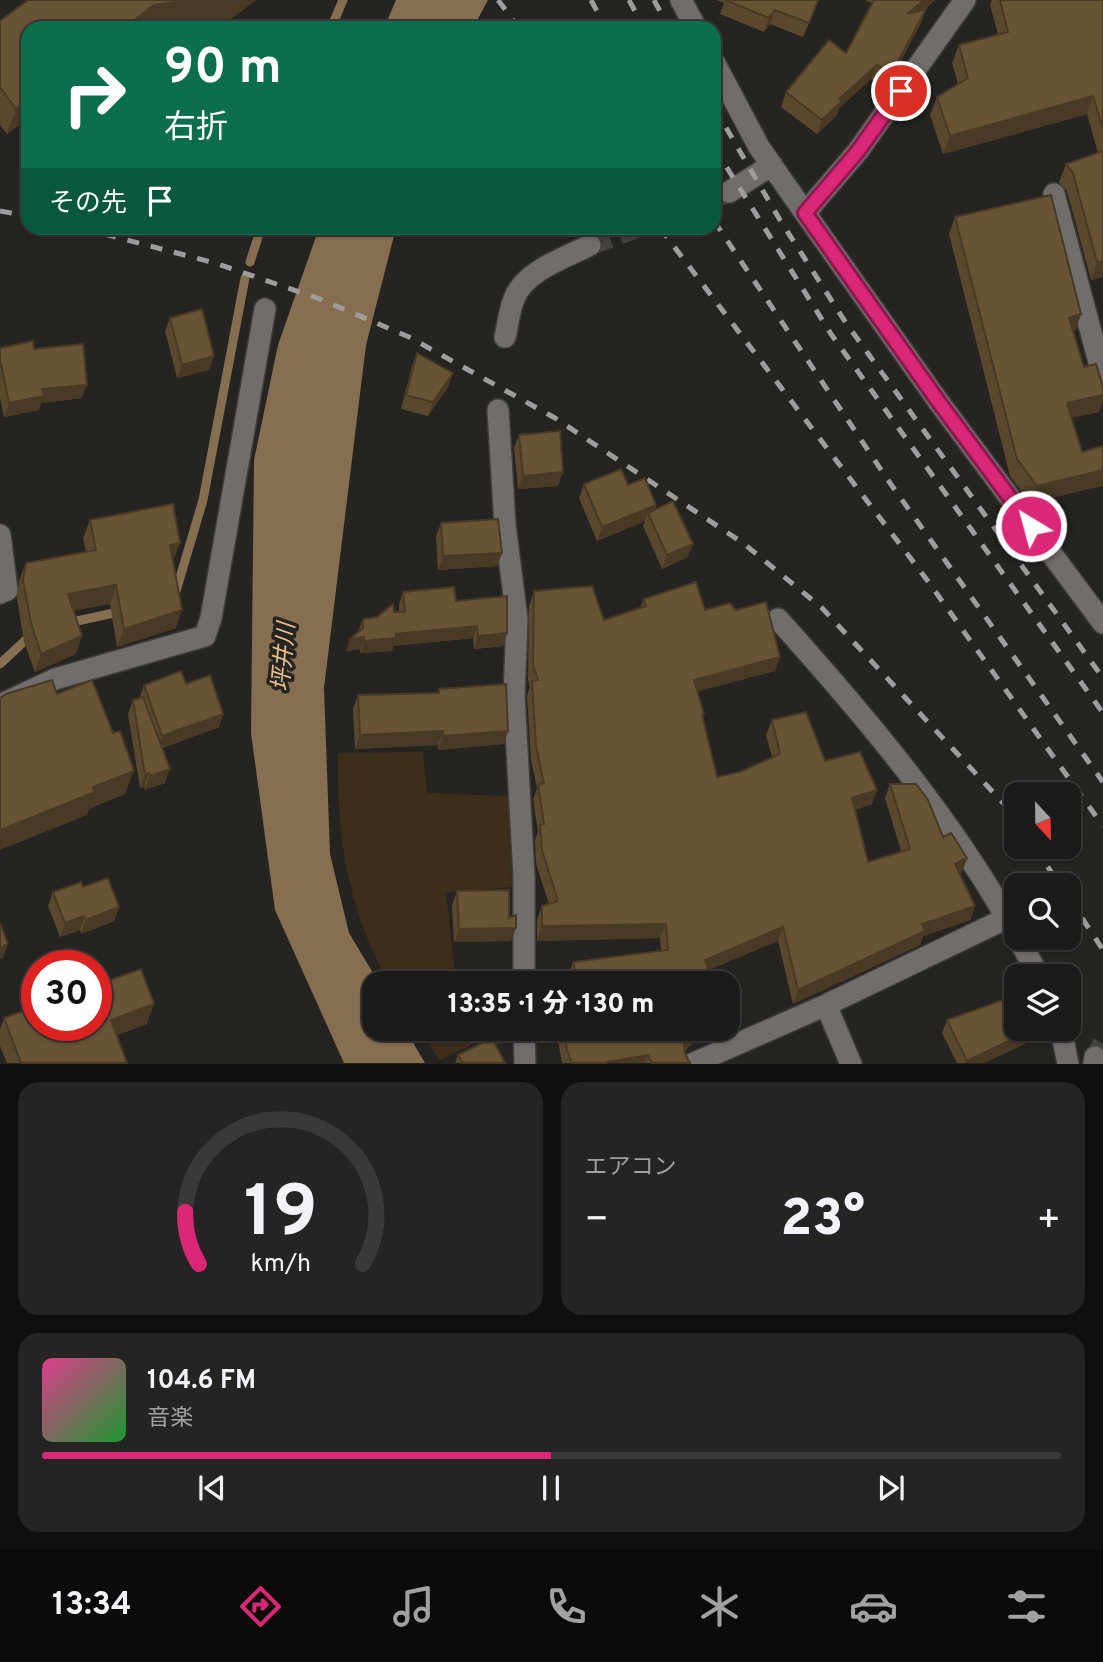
<!DOCTYPE html>
<html lang="ja">
<meta charset="utf-8">
<style>
:root{--surface:#1c1b19;--page:#252422;--text:#f1f3f6;--muted:#a0a1a2;--line:#3a3938;--accent:#db2777}
body{margin:0;font-family:Overpass,"Noto Sans JP",sans-serif;background:var(--page);color:var(--text);height:100vh;display:flex;flex-direction:column;font-size:26px;white-space:nowrap}
*{box-sizing:border-box;margin:0}
p{font-size:23px;color:var(--muted)}
.icon{flex:none;width:38px;height:38px;fill:none;stroke:currentColor;stroke-width:2;stroke-linecap:round;stroke-linejoin:round}
.map{position:relative;height:1064px;overflow:hidden}
.panel{display:flex;flex-direction:column;gap:18px;padding:18px;background:#0f0f0e;flex:1}
.panel>*{flex:none}
.hud{position:absolute;left:21px;top:21px;width:700px;height:214px;border-radius:21px;box-shadow:0 2px 5px #0004,0 0 0 2px var(--line);background:#0b6e4f;color:#fff;overflow:hidden}
.needle{width:46px;rotate:158deg}
.tools{position:absolute;left:1004px;top:782px;display:grid;gap:14px}
.tools a{display:grid;place-items:center;width:77px;height:77px;border-radius:14px;background:var(--surface);box-shadow:0 2px 5px #0004,0 0 0 2px var(--line);font-size:35px}
.speed{position:absolute;left:21px;top:950px;display:flex;gap:14px;font-size:35px;font-weight:700;text-align:center}
.speed>*{display:grid;place-content:center;width:91px;height:91px;border-radius:50%;background:var(--surface);box-shadow:0 2px 5px #0004,0 0 0 2px var(--line);line-height:1}
.speed .limit{border:10px solid #d22;background:#fff;color:#111}
.pin{position:absolute;display:grid;place-items:center;width:60px;height:60px;color:#fff;margin:-30px;border:4px solid #fff;border-radius:50%;box-shadow:0 2px 7px #0007}
.me{position:absolute;width:77px;margin:-38px;rotate:323deg;stroke-linejoin:round;filter:drop-shadow(0 0 5px #0008)}
.turn{display:flex;align-items:center;gap:24px;height:147px;padding:0 28px;font-size:32px}
.turn .icon{width:91px;height:91px;stroke-width:2.5}
.turn b{display:block;font-size:49px;line-height:60px}
.then{display:flex;align-items:center;height:66px;padding:0 28px;background:#0003;gap:14px;font-size:26px}
.big{font-size:52px;font-weight:800;line-height:1.1}
.panel .card{flex:1;display:flex;flex-direction:column;justify-content:center;gap:10px;min-width:0;padding:0 24px;border-radius:21px;background:var(--page)}
.panel .dial{align-items:center;gap:0}
.dial svg{height:182px;overflow:visible;fill:none;stroke:var(--line);stroke-width:7;stroke-linecap:round;text-anchor:middle}
.dial text{fill:var(--text);stroke:none}
.song{display:flex;align-items:center;gap:21px}
.cover{width:84px;height:84px;border-radius:10px;background:linear-gradient(135deg,hsl(330 70% 55%),hsl(130 70% 35%))}
.played{height:7px;border-radius:4px;background:linear-gradient(90deg,var(--accent) 50%,var(--line) 50%)}
.keys{display:flex;justify-content:space-around;direction:ltr}
.heat{display:flex;justify-content:space-between;align-items:center;font-size:38px;direction:ltr}
.panel .tiles{flex:1;display:grid;gap:18px;grid-template-columns:1fr 1fr}
.card:last-child{grid-column:span 2}
.trip{position:absolute;left:362px;top:971px;width:378px;height:70px;border-radius:21px;background:var(--surface);box-shadow:0 2px 5px #0004,0 0 0 2px var(--line);font-weight:800;line-height:70px;text-align:center}
.dock{display:flex;height:112px;justify-content:space-around;align-items:center;background:#0b0b0a;color:var(--muted)}
.dock .icon{width:49px;height:49px}
.dock .active{color:var(--accent)}
.dock b{font-size:32px;color:var(--text)}
.map>svg:first-child{display:block}
</style>
<div class="map">
<svg width="1103" height="1064" viewBox="0 0 1103 1064">
<rect width="100%" height="100%" fill="#262421"/>
<path fill="#3d2e1a" d="M423,752L427,793L509,796L512,887L446,893L456,983H389C347,908 337,838 338,753Z
M418,1029H476L477,1042L440,1060Z"/>
<path fill="#866f51" d="M396,0H488L473,28H384Z
M319,228H396L366,345L324,688L330,854L349,933L379,983L374,984V1029H405L425,1063H344L275,910L251,733L254,460L278,345Z"/>
<g fill="none" stroke-linecap="round" stroke-linejoin="round">
<path stroke="#866f51" stroke-width="9" d="M331,28L343,0
M250,262L261,228
M174,598L203,500L245,278
M68,623L123,611
M0,664L32,634"/>
<path stroke="#44423f" stroke-width="21" stroke-dasharray="21 10" stroke-linecap="butt" d="M714,197L729,192
M590,245L636,228
M1095,1057L1103,1044"/>
<defs>
<path id="minor" d="M681,0L696,28
M714,62L759,147L805,213L938,401L1103,623
M729,192L772,165
M1054,194L1103,377
M805,213L858,151L965,0
M505,337C508,325 509,311 514,299C524,271 565,258 590,245
M498,410L505,525L517,619L514,695L524,877V984
M0,535L7,590L0,593
M778,619C866,717 953,820 1017,936
M0,705L55,679L205,636L211,618L265,309
M1018,938L1039,976
M826,1005L851,1064
M524,1029L525,1064
M1061,1029L1068,1064
M692,1064L826,1005L1007,918
M1094,1064L1095,1057"/>
</defs>
<use href="#minor" stroke="#403e3c" stroke-width="24"/>
<use href="#minor" stroke="#706d6a" stroke-width="21"/>
<path stroke="#9e9d9b" stroke-width="5" stroke-dasharray="12 12" stroke-linecap="butt" d="M498,0L519,28
M591,0L606,28
M629,0L644,28
M654,0L669,28
M714,107L780,220L846,323L1103,678
M714,147L831,334L1103,713
M0,211L28,216
M714,221L890,483L1103,782
M81,228L215,263L320,299L409,337L555,418L743,543L822,608L1005,805L1017,822
M660,228L927,580L1103,826
M1034,847L1061,886
M1069,898L1103,950"/>
</g>
<path fill="#59472e" d="M716,0H819L803,37L770,24L764,32L720,14L724,3Z
M865,0H935L924,10L926,9L921,23L887,87L871,79L839,108L837,115L817,134L781,107L786,92L846,53L872,3Z
M992,0H1103V277L1091,280L1067,191L1059,182L1066,164L1098,153L1087,114L943,154L930,115L937,97L958,84L952,63L959,45L998,34L990,5Z
M233,18L163,28H28V118L7,134L0,125V21Z
M955,217L1081,314L1075,331H1073L1084,367L1103,387V402L1099,412L1072,417L1030,503L1010,476L949,234Z
M170,318L214,356L209,370L177,378L165,331Z
M0,348L34,349L82,398L41,403L39,410L4,417L0,398Z
M417,353L453,373L448,387L428,416L401,409L412,366Z
M519,435L558,486L518,489L514,448Z
M584,484L628,485L656,505L655,510L688,557L662,569L643,526L645,521L597,541L579,498Z
M90,520L173,561L176,628L117,647L110,604L73,610L76,654L35,672L24,642L17,598L19,581L26,563L86,552L83,538Z
M441,523L502,553L497,566L438,570L436,536Z
M534,591L604,620L640,608L644,599L705,610L780,657L775,671L697,691L717,777L740,772L772,757L766,735L772,720L825,761L872,804L855,810L868,862L901,851L885,798L890,784L943,837L967,858L962,872L959,873L975,906L970,920L923,936L920,945L793,1004L778,941L708,970L569,981L568,977L573,962L661,951L660,938L537,941V920L542,906L549,904L536,864L535,840L538,832L533,800L537,788L531,760L527,695L530,687L528,680L529,606Z
M403,592L456,601L507,633L503,646L474,649L473,638L393,646L392,651L360,653V649L346,651L358,632L363,619L377,617L394,612H399V604Z
M144,685L223,714L219,727L162,748L165,783L145,790L144,787L140,788L128,714L133,700L139,699Z
M439,689L508,731L504,744L438,750V745L355,749L353,709L358,695L438,693Z
M83,887L119,907L114,921L81,934L80,930L60,937L48,906L53,892Z
M457,891L509,918L511,941L454,942L452,905Z
M481,974L517,984H478Z
M4,1018L147,1024L117,1035L127,1063H7L0,1046V1029Z
M947,1020L1031,1041L984,1063H957L942,1033Z
M480,1029H516L511,1042L495,1044L505,1063H455L458,1055L482,1043Z
M536,1029H720L697,1037L685,1051V1054L690,1063H562L556,1030L537,1037Z"/>
<path fill="#493a25" d="M190,0H256L233,18L163,28H124L154,5Z
M924,0H935L902,28L907,14Z
M926,9L921,23L887,87L892,73Z
M775,10L770,24L764,32L769,18Z
M877,65L871,79L839,108L837,115L817,134L822,120L839,99Z
M1093,96L1087,114L943,154L950,136Z
M28,100V118L7,134L16,109Z
M1103,261V277L1091,280L1097,262Z
M1081,314L1075,331L1063,335L1069,318Z
M214,356L209,370L177,378L182,365Z
M453,373L448,387L428,416L433,402Z
M87,385L82,398L41,403L39,410L4,417L9,403L42,389Z
M1103,395V402L1099,412L1061,420L1067,403Z
M1103,470V486L1030,503L1037,486Z
M563,472L558,486L518,489L523,476Z
M656,505L651,518L648,513L645,521L597,541L602,527Z
M180,543L173,561L170,545Z
M693,544L688,557L662,569L667,555Z
M502,553L497,566L438,570L443,556Z
M116,585L110,604L61,613L68,594Z
M182,610L176,628L117,647L124,629Z
M477,626L473,638L393,646L392,651L360,653L364,641L396,634Z
M507,633L503,646L474,649L478,636Z
M82,636L76,654L35,672L41,654Z
M364,637L360,649L346,651L350,639Z
M780,657L775,671L688,694L694,680Z
M223,714L219,727L157,749L162,736Z
M443,731L438,745L355,749L360,735Z
M508,731L504,744L438,750L443,736Z
M170,769L165,783L145,790L150,776Z
M134,771L125,794L89,809L87,815L0,850V830L93,787Z
M149,773L144,787L140,788L145,775Z
M877,790L872,804L846,812L852,798Z
M967,858L962,872L949,878L955,864Z
M975,906L970,920L923,936L920,945L793,1004L798,990L922,924Z
M119,907L114,921L81,934L86,920Z
M84,916L80,930L60,937L65,923Z
M666,924L660,938L537,941L542,926Z
M783,927L778,941L699,974L705,960Z
M516,928L511,941L454,942L459,929Z
M8,944L3,958L0,959V948Z
M154,1004L147,1024L104,1039L111,1020Z
M506,1029H516L511,1042L482,1045L487,1031Z
M540,1029H556L537,1037Z
M697,1029H720L697,1037L679,1057L684,1043Z
M1033,1029H1035L1031,1041L984,1063H966L967,1061Z
M648,1055L644,1063H605L606,1062Z"/>
<path fill="#685335" stroke="#493a25" stroke-width="2" d="M28,0H190L154,5L124,28H28V100L16,109L0,87V21Z
M725,0H818L809,23L775,10L769,18Z
M874,0H924L907,14L926,9L892,73L877,65L839,99L842,101L822,120L786,92L829,40L846,53Z
M1000,0H1103V128L1093,96L950,136L937,97L968,78L959,45L1008,32Z
M1103,151V261L1097,262L1073,173L1066,164Z
M1051,195L1081,314L1069,318L1084,367L1096,364L1103,387V395L1067,403L1082,452L1103,446V470L1037,486L1017,459L955,217Z
M202,309L214,356L182,365L170,318Z
M33,341L34,349L83,344L87,385L42,389L44,396L9,403L0,359V348Z
M417,353L453,373L433,402L406,395Z
M560,431L563,472L523,476L519,435Z
M621,469L628,485L645,478L656,505L602,527L584,484Z
M673,501L693,544L667,555L648,513Z
M173,504L180,543L170,545L182,610L124,629L116,585L68,594L82,636L41,654L31,623L23,580L26,563L96,550L90,520Z
M498,519L502,553L443,556L441,523Z
M696,582L705,610L730,603L736,610L766,602L780,657L694,680L704,714L702,715L717,777L740,772L780,754L772,720L806,712L825,761L860,752L877,790L852,798L868,862L910,849L890,784H916L928,800L943,837L951,833L967,858L955,864L975,906L922,924L925,931L798,990L783,927L705,960L713,984H562L577,978L573,962L668,950L666,924L542,926V906L558,901L542,850L540,825L544,824L538,785L544,783L536,746L532,681L538,680L533,665L534,591L592,586L604,620L646,606L644,599Z
M454,587L456,601L507,596V633L478,636L477,626L396,634V638L364,641V637L350,639L363,628V619L377,617L393,604L394,612H405L403,592Z
M181,671L186,684L210,675L223,714L162,736L144,685Z
M52,680L57,694L92,680L113,733L120,731L134,771L93,787L95,792L0,830V698L6,694Z
M506,684L508,731L443,736V731L360,735L358,695L439,693V689Z
M143,697L170,769L150,776L149,773L145,775L133,700Z
M108,878L119,907L86,920L84,916L65,923L53,892L81,882L83,887Z
M509,890V918L516,915V928L459,929L457,891Z
M0,923L8,944L0,948Z
M141,969L154,1004L111,1020L127,1063H21L4,1018L37,1006V1026H96V985Z
M516,970L517,984H482L481,974Z
M1017,995V1029H1033L967,1061L947,1020Z
M487,1029H506L487,1031Z
M564,1029H697L684,1043L685,1054L690,1063H652L648,1055L606,1062V1063H572L567,1050Z
M492,1038L505,1063H463L458,1055Z"/>
<g fill="none" stroke-linecap="round" stroke-linejoin="round">
<defs>
<path id="route" d="M901,91L858,151L805,213L938,401L1031,526"/>
</defs>
<use href="#route" stroke="#8e194d" stroke-width="18"/>
<use href="#route" stroke="#db2777" stroke-width="12"/>
</g>
<g text-anchor="middle" stroke-width="7" stroke-linejoin="round" paint-order="stroke">
<g font-size="23" font-style="italic" fill="#e9c18c" stroke="#262421">
<text transform="translate(283 657) rotate(-85)" y="8">坪井川</text>
</g>
</g>
</svg>
<div class="tools">
<a><svg class="needle" viewBox="-14 -14 28 28"><path d="M0-13l5 13h-10z" fill="#e53935"/><path d="M0 13l5-13h-10z" fill="#a0a1a2"/></svg></a>
<a><svg class="icon" aria-label="search" viewBox="0 0 24 24"><circle cx="10" cy="10" r="6"/><path d="M15 15l6 6"/></svg></a>
<a><svg class="icon" aria-label="layers" viewBox="0 0 24 24"><path d="M12 4l9 5-9 5-9-5zM3 14l9 5 9-5"/></svg></a>
</div>
<div class="speed"><div class="limit">30</div></div>
<div class="pin" style="left:901px;top:91px;background:#d93025"><svg class="icon" aria-label="arrive" viewBox="0 0 24 24"><path d="M6 21V4h12l-3 4 3 4H6"/></svg></div>
<svg class="me" style="left:1031px;top:526px" viewBox="-20 -20 40 40"><circle r="17" fill="#db2777" stroke="#fff" stroke-width="3"/><path d="M0-11L8 9 0 5-8 9z" fill="#fff"/></svg>
<div class="trip">13:35 · 1 分 · 130 m</div>
<div class="hud">
<div class="turn"><svg class="icon" aria-label="right" viewBox="0 0 24 24"><path d="M7 20v-9h11M14 6l5 5-5 5"/></svg><div><b>90 m</b>右折</div></div>
<div class="then">その先<svg class="icon" aria-label="arrive" viewBox="0 0 24 24"><path d="M6 21V4h12l-3 4 3 4H6"/></svg></div>
</div>
</div>
<section class="panel">
<div class="tiles">
<div class="card dial"><svg viewBox="0 0 100 80">
<path d="M14 69A42 42 0 1 1 86 69"/>
<path d="M14 69A42 42 0 0 1 8 46" stroke="#db2777"/>
<text x="50" y="56" font-size="32" font-weight="700">19</text>
<text x="50" y="72" font-size="11">km/h</text>
</svg></div>
<div class="card"><p>エアコン</p>
<div class="heat"><a>−</a><b class="big">23°</b><a>+</a></div>
</div>
<div class="card">
<div class="song"><i class="cover"></i><div><b>104.6 FM</b><p>音楽</p></div></div>
<div class="played"></div>
<div class="keys"><svg class="icon" aria-label="previous" viewBox="0 0 24 24"><path d="M18 5L8 12l10 7zM5 5v14"/></svg><svg class="icon" aria-label="pause" viewBox="0 0 24 24"><path d="M8 5v14M16 5v14"/></svg><svg class="icon" aria-label="next" viewBox="0 0 24 24"><path d="M6 5l10 7-10 7zM19 5v14"/></svg></div>
</div>
</div>
</section>
<nav class="dock">
<b>13:34</b>
<svg class="icon active" aria-label="directions" viewBox="0 0 24 24"><path d="M12 3l9 9-9 9-9-9zM9 14v-3h6M13 9l2 2-2 2"/></svg>
<svg class="icon" aria-label="music" viewBox="0 0 24 24"><path d="M9 18V5l10-2v13"/><circle cx="6" cy="18" r="3"/><circle cx="16" cy="16" r="3"/></svg>
<svg class="icon" aria-label="phone" viewBox="0 0 24 24"><path d="M5 4h4l2 5-3 2q2 4 5 5l2-3 5 2v4C11 20 4 13 5 4z"/></svg>
<svg class="icon" aria-label="climate" viewBox="0 0 24 24"><path d="M12 3v18M4 7l16 10M4 17L20 7"/></svg>
<svg class="icon" aria-label="car" viewBox="0 0 24 24"><path d="M5 17H2v-5l4-1 3-4h7l3 4 3 1v5h-3M9 17h6M6 11h13"/><circle cx="7" cy="17" r="2"/><circle cx="17" cy="17" r="2"/></svg>
<svg class="icon" aria-label="filters" viewBox="0 0 24 24"><path d="M4 7h16M4 17h16"/><circle cx="9" cy="7" r="2"/><circle cx="15" cy="17" r="2"/></svg>
</nav>
